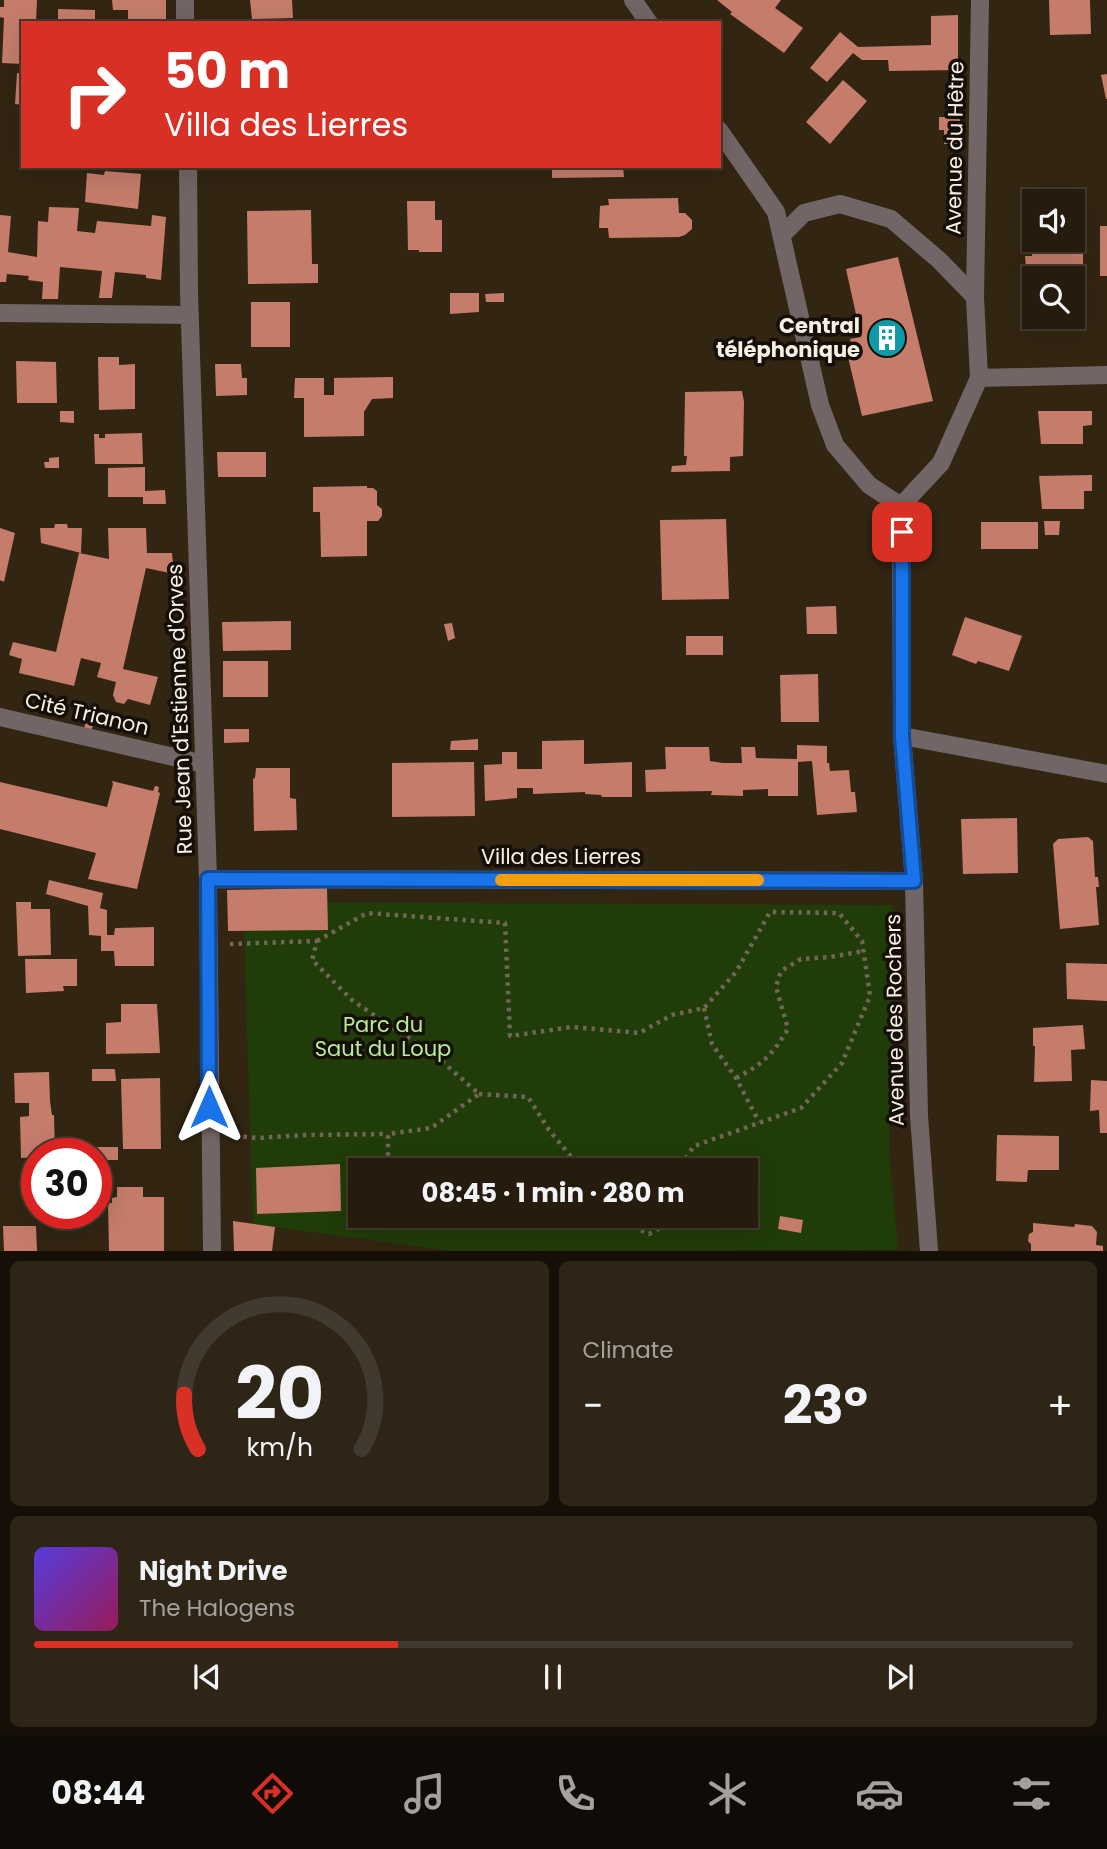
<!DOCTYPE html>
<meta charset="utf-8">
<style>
:root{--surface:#261c0e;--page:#2e2517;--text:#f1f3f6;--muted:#a4a19e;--line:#423a2e;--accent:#d93025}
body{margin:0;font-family:Poppins,sans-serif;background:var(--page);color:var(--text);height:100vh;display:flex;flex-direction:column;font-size:26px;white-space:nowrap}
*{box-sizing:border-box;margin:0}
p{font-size:23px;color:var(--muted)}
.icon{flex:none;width:38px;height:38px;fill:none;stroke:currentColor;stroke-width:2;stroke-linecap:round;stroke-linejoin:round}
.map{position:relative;height:1251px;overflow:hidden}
.side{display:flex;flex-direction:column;gap:10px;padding:10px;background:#150f08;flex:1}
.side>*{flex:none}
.top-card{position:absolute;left:21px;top:21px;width:700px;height:147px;border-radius:0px;box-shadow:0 7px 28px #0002,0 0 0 2px var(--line);background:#d93025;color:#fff;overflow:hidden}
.fabs{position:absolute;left:1022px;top:189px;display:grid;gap:14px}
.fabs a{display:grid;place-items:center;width:63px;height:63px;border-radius:0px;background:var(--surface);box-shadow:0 7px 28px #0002,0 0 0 2px var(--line);font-size:35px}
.speed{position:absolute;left:21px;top:1138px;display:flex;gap:14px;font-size:35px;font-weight:700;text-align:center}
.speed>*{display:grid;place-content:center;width:91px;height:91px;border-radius:50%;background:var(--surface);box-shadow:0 7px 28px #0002,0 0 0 2px var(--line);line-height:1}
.speed .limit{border:10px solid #d22;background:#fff;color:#111}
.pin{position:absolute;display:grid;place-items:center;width:60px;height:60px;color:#fff;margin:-30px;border-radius:14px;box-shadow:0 4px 10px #0006}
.me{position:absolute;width:77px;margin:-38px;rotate:0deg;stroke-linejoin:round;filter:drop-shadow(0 0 5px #0008)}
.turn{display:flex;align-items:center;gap:24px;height:147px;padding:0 28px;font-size:32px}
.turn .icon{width:91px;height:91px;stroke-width:2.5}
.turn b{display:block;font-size:49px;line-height:60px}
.big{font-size:52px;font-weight:700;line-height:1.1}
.side .tile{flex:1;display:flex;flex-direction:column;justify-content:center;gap:10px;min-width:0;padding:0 24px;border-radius:10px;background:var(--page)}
.side .dial{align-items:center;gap:0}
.dial svg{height:182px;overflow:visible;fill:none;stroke:var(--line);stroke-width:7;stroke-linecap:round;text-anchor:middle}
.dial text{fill:var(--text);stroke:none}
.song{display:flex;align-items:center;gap:21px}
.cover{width:84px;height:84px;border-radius:10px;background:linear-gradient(135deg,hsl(250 70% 55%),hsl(330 70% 35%))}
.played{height:7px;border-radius:4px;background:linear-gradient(90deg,var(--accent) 35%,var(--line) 35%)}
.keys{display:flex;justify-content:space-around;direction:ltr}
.heat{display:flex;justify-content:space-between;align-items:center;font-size:38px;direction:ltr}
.side .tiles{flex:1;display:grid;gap:10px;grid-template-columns:1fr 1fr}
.tile:last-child{grid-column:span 2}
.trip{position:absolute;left:348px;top:1158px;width:410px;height:70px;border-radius:0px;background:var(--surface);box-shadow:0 7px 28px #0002,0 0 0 2px var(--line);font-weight:700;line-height:70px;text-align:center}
.dock{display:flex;height:112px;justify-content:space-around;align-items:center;background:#0f0b06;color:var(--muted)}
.dock .icon{width:49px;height:49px}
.dock .selected{color:var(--accent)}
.dock b{font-size:32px;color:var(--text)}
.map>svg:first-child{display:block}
</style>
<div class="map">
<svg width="1107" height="1251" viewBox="0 0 1107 1251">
<rect width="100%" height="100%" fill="#322512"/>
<path fill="#203c08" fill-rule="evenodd" d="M243,902L893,905L889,1148L898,1250L451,1251L253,1224ZM360,1171H746V1216H360Z"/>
<path fill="#c57c6b" d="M4,0H37L36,23H23V64L2,63L4,18L0,17V7H4Z
M112,0H166V23H128V10H113Z
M250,0H292L293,18L252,19Z
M717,0H781L775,8L803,28L784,53L730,14L732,12Z
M1049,0H1090L1091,34L1050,35Z
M58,9L95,10V19H58Z
M958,15V70L889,71L888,60H862L853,53L827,82L810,68L840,32L858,47L931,45V16Z
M17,73L23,74V105L15,104Z
M1107,74V99H1106L1101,75Z
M843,80L867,101L830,144L806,122Z
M939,117H960V144H944V130H939Z
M552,166H623L624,177L552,178Z
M105,171L141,174L138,209L85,202L87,173L104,175Z
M1071,193H1081V202L1072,201Z
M678,198L679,213H685L692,220V229L685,235L679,237L609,238L608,228H599L600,206L609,205L608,199Z
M407,201H435V220H442V252H419V250H408Z
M49,207L79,208L77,231L95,233L97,221L151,226L152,215L166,217L161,280L146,278V275L115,272L112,298H99L102,271L60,267L58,299H42L43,282L28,280L29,276L7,274L6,282H0V215L11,216L8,252L37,257L38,221L48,222Z
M311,210L312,264H318V283L248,284L247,211Z
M1024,213H1034V239H1025Z
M1100,226H1107V276H1100Z
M1073,228H1083V269L1046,270V277H1031L1026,269L1025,256H1032V240H1073Z
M898,257L933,401L862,416L848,357L854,356L850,339L861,337L846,269Z
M450,293H479V312L450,314Z
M504,293V302H486L485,294Z
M251,302H290V347H251Z
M98,357H119V365L135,364V409L99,410Z
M16,361L56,362L57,403H17Z
M215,364H241L242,378H247V395L216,396Z
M393,377V398L372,399L364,412V436L304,437V398H294L295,378H324V395H334V378Z
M742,391L744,402L743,456L730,457V471L671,472L672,466L686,465L687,456H684L685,392Z
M60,411H74V423L60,422Z
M1038,411H1092V425L1083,426V444H1041Z
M142,433L143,464H95L94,434H99V438H105V434Z
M217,452H266V477H218Z
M59,457V468H45L44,462H49V458Z
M145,467V491L165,490L166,504H143V497H108V468Z
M1092,475V491H1084V509H1042L1039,476Z
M367,486V488H373L377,491V505L382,509V516L378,521H367V556L321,557L320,512H313V487Z
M726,519L729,599L662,600L660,520Z
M1044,521H1060L1059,535H1045Z
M981,522H1038V549H981Z
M55,524H67L68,528H82L81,553L41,543L40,528H54Z
M0,528L15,533L4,582L0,580Z
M108,528H146L147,553H172L174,574L146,568L123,669L158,677L150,705L128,699L124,704L116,702L113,695L116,682L97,677L101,663L81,658L74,686L19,673L22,659L9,655L13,642L56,652L79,553L109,559Z
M836,606L837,634H807L806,607Z
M965,617L1022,636L1009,671L978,661L976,664L952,655Z
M291,621V650L223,651L222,622Z
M452,623L455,638L448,641L444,624Z
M686,636H723V655H686Z
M223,661H268V697H223Z
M818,674L819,722H781L780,675Z
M88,712L98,715L91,730L84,729Z
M224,729H249V742L224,743Z
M478,739V750H450L451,741Z
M584,740V764L632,762V797H602L601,795L585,794V792L533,794V788H517V798L485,801L484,765L502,764V752H517V769H542V741Z
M797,745L827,746V763H829L830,771L849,770L851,792H855L857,812L817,815L812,761L798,762V796H768V789L743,790V796L711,795L712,791L646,792L645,770L666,769L665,747H709L710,761L723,763H742L741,747H755L756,758L797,759Z
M474,762L475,816L392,817V763Z
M256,768H290V798L296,799L297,830L254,831L253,779L255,778Z
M112,781L153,791L155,786L159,787L158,792L160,793L137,889L88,879L96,853L0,829V782L107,807L113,784Z
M1017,818L1018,873L963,874L961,819Z
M1088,837L1093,841L1095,877H1098L1099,887H1096L1099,925L1060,929L1053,844L1058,839Z
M49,880L103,893L100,908L107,910V935H114L115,928L154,927V966H115L114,951H101V936L89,935L88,906L46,894Z
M327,888L328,930L228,931L227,890Z
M16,902H31V909H50L51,955L18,956Z
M25,959H77V986H63L64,991L26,993Z
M1066,963L1107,964V1001L1067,999Z
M121,1004H157L160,1053L106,1054V1023L121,1022Z
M1083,1025L1085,1049L1071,1050L1072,1081L1034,1082L1035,1046H1033V1028Z
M92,1069H115L116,1081H92Z
M49,1072L50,1101L52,1115H54L55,1153H37V1157L21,1158L20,1117L29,1116V1103H15L14,1073Z
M160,1078L161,1149H123L121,1079Z
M1091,1080L1107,1081V1133H1100L1099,1110L1090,1111Z
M997,1135L1059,1136V1170H1028L1027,1182L996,1181Z
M93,1147H118V1160H96Z
M24,1162H37V1201H25Z
M340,1164L341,1211L257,1214L256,1168Z
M117,1187H143V1197H164V1251H109L108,1203H112V1198L117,1197Z
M780,1216L803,1220L801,1233L778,1229Z
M233,1221L275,1227L272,1251H234Z
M1033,1223L1074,1227L1075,1224L1092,1226L1097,1232L1096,1245L1103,1246V1251H1031V1244L1028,1241L1029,1234L1033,1232Z
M3,1226H36L37,1251H4Z"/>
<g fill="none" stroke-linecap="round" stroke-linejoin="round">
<path stroke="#716655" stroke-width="4.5" stroke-dasharray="3.5 5" stroke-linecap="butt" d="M317,941L367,913L505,923L510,1036L572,1027L639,1033L672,1015L704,1008L736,972L770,912L839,913L862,941L870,996L842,1063L801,1108L694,1146L677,1171
M230,944L317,941L312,960L353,1001L437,1057L479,1094L431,1128L388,1134V1171
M704,1008L712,1044L736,1078L759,1122
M736,1078C763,1064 772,1055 788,1029L776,987L781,971L801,959L830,957L864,951
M479,1094L528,1097L549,1130L583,1171
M235,1136L259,1138L304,1135L388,1134
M621,1216L628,1225L649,1234L664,1226L666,1216"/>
<path stroke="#726566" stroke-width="18" d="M185,0V23
M633,0L649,23
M719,130L776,212L820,405L835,445L869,485L901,506
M188,166L189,293L208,879L212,1251
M782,235L804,213L840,204L891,219L939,260L975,297
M0,313L190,315
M979,378L1107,375
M901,506L902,736L914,881L919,1116L929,1251
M901,506L941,463L979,378L975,297L980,0
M0,717L204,764
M902,736L1107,774
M208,879L914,881"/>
</g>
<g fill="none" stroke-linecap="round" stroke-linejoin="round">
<defs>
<path id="route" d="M209,1107L208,879L914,881L902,737V532"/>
</defs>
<use href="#route" stroke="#114b97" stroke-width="18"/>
<use href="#route" stroke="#1a73e8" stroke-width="12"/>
<path stroke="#f59e0b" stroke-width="12" d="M501,880H758"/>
</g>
<defs>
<symbol id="building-disc" viewBox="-11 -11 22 22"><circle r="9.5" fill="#0f9aa8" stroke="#150f07"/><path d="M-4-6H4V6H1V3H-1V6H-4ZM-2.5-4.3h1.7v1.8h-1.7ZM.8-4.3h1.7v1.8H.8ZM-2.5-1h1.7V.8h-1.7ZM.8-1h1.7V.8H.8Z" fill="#fff"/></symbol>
</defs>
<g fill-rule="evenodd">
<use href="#building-disc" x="865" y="316" width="44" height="44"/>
</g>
<g text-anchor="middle" stroke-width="7" stroke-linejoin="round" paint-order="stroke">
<g font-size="21" fill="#f9f0e5" stroke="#150f07">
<text transform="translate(955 148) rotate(-89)" y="7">Avenue du Hêtre</text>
<text transform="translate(180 709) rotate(-92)" y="7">Rue Jean d'Estienne d'Orves</text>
<text transform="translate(87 714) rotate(13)" y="7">Cité Trianon</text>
<text x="561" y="864">Villa des Lierres</text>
<text transform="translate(895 1020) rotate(-91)" y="7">Avenue des Rochers</text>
</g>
<g font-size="21" font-weight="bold" fill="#f9f0e5" stroke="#150f07" text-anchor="end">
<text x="860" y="333">Central<tspan x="860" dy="24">téléphonique</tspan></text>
</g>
<g font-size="21" fill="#b8ed96" stroke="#150f07">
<text x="383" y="1032">Parc du<tspan x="383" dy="24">Saut du Loup</tspan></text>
</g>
</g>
</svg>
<div class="fabs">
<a><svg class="icon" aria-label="sound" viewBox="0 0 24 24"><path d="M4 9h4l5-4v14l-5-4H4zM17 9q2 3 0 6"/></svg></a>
<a><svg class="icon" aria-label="search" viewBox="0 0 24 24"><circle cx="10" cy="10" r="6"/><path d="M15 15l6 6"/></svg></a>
</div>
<div class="speed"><div class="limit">30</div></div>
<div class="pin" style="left:902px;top:532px;background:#d93025"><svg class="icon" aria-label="arrive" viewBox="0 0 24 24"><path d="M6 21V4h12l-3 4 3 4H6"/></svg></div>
<svg class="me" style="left:209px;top:1107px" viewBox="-20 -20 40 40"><path d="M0-17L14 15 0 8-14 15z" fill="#1a73e8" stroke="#fff" stroke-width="4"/></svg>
<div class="trip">08:45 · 1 min · 280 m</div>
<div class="top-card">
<div class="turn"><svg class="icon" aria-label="right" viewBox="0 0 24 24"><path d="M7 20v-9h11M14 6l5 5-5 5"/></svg><div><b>50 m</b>Villa des Lierres</div></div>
</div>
</div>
<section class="side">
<div class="tiles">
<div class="tile dial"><svg viewBox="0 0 100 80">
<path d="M14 69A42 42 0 1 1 86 69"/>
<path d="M14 69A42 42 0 0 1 8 45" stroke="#d93025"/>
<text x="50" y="56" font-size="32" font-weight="700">20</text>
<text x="50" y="72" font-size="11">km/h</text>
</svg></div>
<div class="tile"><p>Climate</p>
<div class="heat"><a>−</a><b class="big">23°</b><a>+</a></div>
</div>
<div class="tile">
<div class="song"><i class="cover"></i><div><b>Night Drive</b><p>The Halogens</p></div></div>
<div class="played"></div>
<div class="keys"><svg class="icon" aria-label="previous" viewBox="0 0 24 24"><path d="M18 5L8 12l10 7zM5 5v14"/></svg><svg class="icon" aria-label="pause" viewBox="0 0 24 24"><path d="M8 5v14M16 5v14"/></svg><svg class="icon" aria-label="next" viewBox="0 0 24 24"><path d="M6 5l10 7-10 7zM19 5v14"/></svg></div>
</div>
</div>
</section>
<nav class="dock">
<b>08:44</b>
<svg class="icon selected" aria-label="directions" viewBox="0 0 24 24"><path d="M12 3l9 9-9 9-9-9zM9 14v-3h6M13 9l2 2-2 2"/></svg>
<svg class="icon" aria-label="music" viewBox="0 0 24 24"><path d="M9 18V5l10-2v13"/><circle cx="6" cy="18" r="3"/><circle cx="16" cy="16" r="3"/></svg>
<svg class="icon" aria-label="phone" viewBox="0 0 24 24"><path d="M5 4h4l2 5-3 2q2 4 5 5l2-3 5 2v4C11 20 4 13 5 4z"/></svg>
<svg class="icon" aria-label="climate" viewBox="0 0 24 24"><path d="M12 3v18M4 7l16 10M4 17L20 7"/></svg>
<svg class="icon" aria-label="car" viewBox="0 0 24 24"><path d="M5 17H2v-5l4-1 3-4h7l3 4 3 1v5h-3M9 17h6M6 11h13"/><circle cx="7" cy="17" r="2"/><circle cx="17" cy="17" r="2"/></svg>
<svg class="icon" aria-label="filters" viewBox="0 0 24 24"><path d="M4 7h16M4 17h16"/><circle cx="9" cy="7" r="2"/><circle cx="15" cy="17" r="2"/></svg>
</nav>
